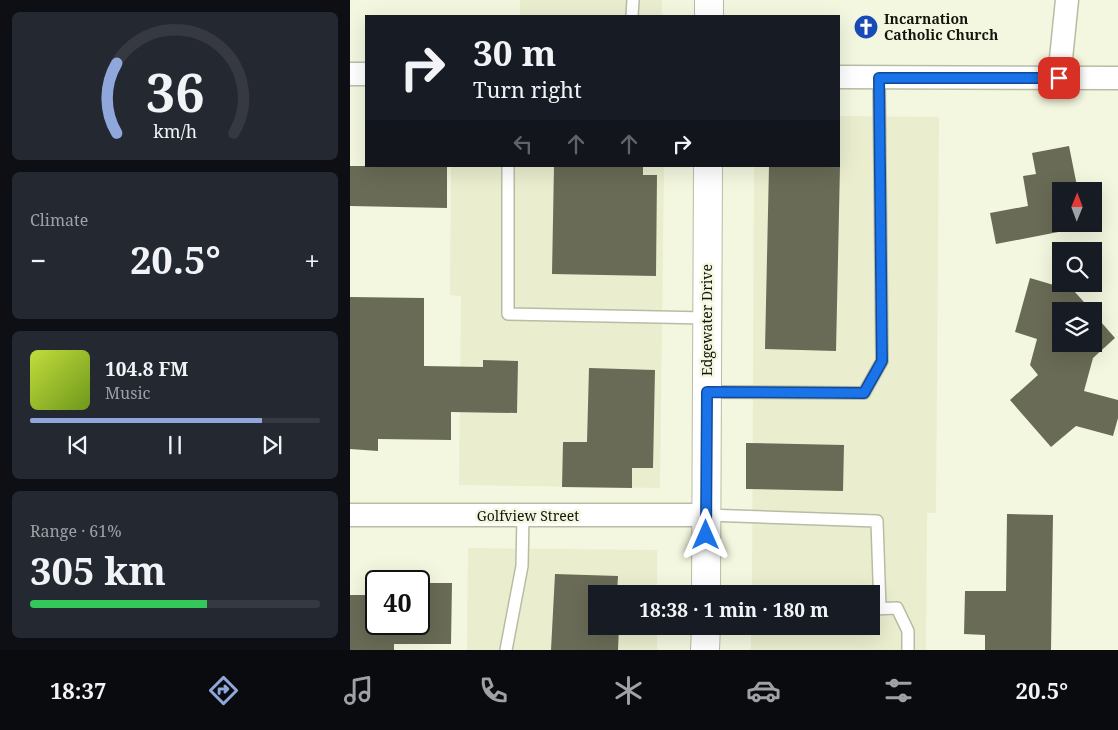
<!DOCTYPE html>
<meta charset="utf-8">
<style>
:root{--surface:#171b24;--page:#242831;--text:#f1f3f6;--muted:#9ea1a6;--line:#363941;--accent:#8fa7da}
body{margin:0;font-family:"Noto Serif",serif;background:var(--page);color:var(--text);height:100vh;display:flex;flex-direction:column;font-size:19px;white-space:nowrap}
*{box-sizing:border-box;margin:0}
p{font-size:16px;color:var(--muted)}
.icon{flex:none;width:28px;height:28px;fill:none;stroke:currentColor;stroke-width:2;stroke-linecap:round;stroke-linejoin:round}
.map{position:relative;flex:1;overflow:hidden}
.sheet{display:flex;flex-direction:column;gap:12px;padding:12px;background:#0d0f14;width:350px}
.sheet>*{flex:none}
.top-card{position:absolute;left:15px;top:15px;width:475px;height:152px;border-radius:0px;box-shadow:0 5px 20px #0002;background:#171b24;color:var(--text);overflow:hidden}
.needle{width:32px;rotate:1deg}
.tools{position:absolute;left:702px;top:182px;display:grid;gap:10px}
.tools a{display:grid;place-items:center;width:50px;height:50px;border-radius:0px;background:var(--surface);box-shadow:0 5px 20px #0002;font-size:25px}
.speed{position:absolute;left:15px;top:570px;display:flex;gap:10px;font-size:25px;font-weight:700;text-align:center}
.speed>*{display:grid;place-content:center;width:65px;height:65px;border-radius:50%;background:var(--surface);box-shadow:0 5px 20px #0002;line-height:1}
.speed .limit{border:2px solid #111;border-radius:8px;background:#fff;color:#111}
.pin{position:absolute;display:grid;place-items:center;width:42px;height:42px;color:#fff;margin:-21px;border-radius:10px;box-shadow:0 2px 8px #0006}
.me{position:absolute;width:55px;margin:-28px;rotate:0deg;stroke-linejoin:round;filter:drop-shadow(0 0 4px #0008)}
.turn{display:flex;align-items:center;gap:18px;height:105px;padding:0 25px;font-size:22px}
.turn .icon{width:65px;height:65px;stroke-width:2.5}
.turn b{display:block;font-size:35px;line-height:42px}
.lanes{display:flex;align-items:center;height:48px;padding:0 25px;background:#0003;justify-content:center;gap:25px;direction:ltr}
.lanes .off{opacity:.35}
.big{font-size:38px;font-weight:700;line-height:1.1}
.sheet .card{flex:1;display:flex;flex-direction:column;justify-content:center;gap:8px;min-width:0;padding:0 18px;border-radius:8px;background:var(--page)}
.sheet .dial{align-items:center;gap:0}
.dial svg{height:130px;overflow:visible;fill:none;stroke:var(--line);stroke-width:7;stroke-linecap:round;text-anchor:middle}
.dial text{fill:var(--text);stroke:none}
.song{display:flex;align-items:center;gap:15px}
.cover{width:60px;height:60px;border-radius:8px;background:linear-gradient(135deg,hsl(70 70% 55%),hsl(80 70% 35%))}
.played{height:5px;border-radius:2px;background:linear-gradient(90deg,var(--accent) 80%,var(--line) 80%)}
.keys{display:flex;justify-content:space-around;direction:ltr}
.heat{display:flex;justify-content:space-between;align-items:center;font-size:28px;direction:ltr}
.charge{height:8px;border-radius:4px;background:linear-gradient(90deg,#34c759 61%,var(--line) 0)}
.trip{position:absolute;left:238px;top:585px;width:292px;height:50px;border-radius:0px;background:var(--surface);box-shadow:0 5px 20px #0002;font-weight:700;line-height:50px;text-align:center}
.menu{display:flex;height:80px;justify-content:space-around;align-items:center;background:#090b0e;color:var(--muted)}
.menu .icon{width:35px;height:35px}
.menu .active{color:var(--accent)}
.menu b{font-size:22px;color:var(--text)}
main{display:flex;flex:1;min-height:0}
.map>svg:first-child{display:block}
</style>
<main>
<section class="sheet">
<div class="card dial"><svg viewBox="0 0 100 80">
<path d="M14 69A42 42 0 1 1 86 69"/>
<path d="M14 69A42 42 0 0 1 14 26" stroke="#8fa7da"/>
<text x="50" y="56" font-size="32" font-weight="700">36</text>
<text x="50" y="72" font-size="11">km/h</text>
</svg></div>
<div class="card"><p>Climate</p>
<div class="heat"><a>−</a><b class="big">20.5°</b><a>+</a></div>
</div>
<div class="card">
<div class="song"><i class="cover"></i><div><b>104.8 FM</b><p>Music</p></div></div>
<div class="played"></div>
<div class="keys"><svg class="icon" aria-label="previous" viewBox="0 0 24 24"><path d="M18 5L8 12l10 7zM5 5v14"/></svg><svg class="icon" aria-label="pause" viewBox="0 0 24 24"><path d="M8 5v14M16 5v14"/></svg><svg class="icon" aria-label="next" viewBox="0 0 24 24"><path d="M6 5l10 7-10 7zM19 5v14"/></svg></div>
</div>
<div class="card"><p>Range · 61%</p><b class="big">305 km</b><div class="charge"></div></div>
</section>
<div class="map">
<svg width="768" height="650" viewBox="0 0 768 650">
<rect width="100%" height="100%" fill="#f4f7df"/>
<path fill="#eaedce" d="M170,0H312V16H170Z
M489,116L589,117L586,513H577L576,650H401V626H521V594H402L404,166H489Z
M101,166H314L310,488L109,485L111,296L100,295Z
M118,548L307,550V594H246V626H307V650H117Z"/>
<path fill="#696b56" d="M719,146L728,191H711V224H734V227L646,244L640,213L678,206L673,176L686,174L682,153Z
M0,166H97V208L0,206Z
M204,166H293V175H307L306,276L202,274Z
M419,166H490L486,351L415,349Z
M680,278L724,291L742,311H711V344H744V314L765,338L743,358L734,391L768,400V418L763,436L726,426L701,447L660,400L688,375L680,365L687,339L665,332Z
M0,297L74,298V366L133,367V360L168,361L167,413L101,412V440L28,439V451L0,449Z
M239,368L305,370L303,468H282V488L212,487L213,442H237Z
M396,443L494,445L493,491L396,489Z
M657,514L703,515L701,650H635V635L614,634L615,591H656Z
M205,574L268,576L267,594H246V626H269L268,650H201Z
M69,583H102L101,644H44V650H0V595H26V624H69Z"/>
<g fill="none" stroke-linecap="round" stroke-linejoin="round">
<defs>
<path id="service" d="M282,16L283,0
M158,166V314L357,318
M357,392L514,393L532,361L529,78
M356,515L527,521L530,609
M521,609L547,608L558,631V650
M156,650L172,566L173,516"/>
<path id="minor" d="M0,74H16
M489,77L768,78
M709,78L717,0
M0,515H356"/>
<path id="tertiary" d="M359,16V0
M356,594L358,166
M355,650L356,626"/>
</defs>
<use href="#service" stroke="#b9bca5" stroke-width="14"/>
<use href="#minor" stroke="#b9bca5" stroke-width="25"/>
<use href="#tertiary" stroke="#b9bca5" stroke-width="30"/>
<use href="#service" stroke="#fff" stroke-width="11"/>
<use href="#minor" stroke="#fff" stroke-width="22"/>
<use href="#tertiary" stroke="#fff" stroke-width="28"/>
</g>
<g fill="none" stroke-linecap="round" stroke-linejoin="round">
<defs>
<path id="route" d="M356,535L357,392L514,393L532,361L529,78H709"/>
</defs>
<use href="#route" stroke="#114b97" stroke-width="12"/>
<use href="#route" stroke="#1a73e8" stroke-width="9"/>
</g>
<defs>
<symbol id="church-disc" viewBox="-11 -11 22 22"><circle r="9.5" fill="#184bb7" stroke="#f4f7df"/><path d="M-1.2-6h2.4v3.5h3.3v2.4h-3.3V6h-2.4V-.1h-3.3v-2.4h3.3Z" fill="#fff"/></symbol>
</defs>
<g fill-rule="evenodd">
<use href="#church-disc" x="502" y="13" width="28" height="28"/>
</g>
<g text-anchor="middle" stroke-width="5" stroke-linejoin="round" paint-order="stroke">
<g font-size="14" font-weight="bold" fill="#14150d" stroke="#f4f7df" text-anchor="start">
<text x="534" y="24">Incarnation<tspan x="534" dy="16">Catholic Church</tspan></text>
</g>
<g font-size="14" fill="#14150d" stroke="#f4f7df">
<text transform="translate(357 320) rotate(-90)" y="5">Edgewater Drive</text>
<text x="178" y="521">Golfview Street</text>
</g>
</g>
</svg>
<div class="tools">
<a><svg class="needle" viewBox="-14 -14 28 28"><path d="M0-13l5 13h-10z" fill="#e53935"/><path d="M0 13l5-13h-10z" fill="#9ea1a6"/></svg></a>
<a><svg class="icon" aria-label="search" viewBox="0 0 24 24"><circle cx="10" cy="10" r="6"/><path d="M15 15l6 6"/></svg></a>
<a><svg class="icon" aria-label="layers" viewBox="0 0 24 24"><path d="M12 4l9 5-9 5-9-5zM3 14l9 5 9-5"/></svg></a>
</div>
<div class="speed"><div class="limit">40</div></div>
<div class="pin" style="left:709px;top:78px;background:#d93025"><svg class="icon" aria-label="arrive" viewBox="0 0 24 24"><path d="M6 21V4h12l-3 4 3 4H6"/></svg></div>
<svg class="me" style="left:356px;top:535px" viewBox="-20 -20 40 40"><path d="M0-17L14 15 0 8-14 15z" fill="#1a73e8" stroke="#fff" stroke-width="4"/></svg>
<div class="trip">18:38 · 1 min · 180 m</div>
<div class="top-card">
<div class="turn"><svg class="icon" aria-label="right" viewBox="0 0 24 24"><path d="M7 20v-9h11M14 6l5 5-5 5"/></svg><div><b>30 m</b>Turn right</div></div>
<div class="lanes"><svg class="icon off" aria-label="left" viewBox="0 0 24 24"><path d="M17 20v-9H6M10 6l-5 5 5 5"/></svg><svg class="icon off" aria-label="ahead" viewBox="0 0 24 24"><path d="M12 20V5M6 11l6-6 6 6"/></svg><svg class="icon off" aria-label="ahead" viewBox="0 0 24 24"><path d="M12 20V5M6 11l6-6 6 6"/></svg><svg class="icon" aria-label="right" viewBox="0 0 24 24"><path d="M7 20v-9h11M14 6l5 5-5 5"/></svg></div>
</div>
</div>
</main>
<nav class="menu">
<b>18:37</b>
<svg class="icon active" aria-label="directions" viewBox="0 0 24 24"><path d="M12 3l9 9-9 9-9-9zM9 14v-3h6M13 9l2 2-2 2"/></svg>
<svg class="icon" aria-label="music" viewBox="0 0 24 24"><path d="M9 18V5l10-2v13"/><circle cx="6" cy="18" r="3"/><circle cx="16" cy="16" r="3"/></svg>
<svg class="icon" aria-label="phone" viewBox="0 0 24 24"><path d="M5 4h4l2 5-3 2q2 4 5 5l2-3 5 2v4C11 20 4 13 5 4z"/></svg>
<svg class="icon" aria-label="climate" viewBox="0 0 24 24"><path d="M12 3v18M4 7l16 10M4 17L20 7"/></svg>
<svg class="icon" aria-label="car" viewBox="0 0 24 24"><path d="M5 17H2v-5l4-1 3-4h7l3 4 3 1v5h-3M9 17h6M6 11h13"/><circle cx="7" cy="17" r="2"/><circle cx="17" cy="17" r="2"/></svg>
<svg class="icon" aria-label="filters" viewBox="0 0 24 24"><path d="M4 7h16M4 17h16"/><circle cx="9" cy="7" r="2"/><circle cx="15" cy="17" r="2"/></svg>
<b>20.5°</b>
</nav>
